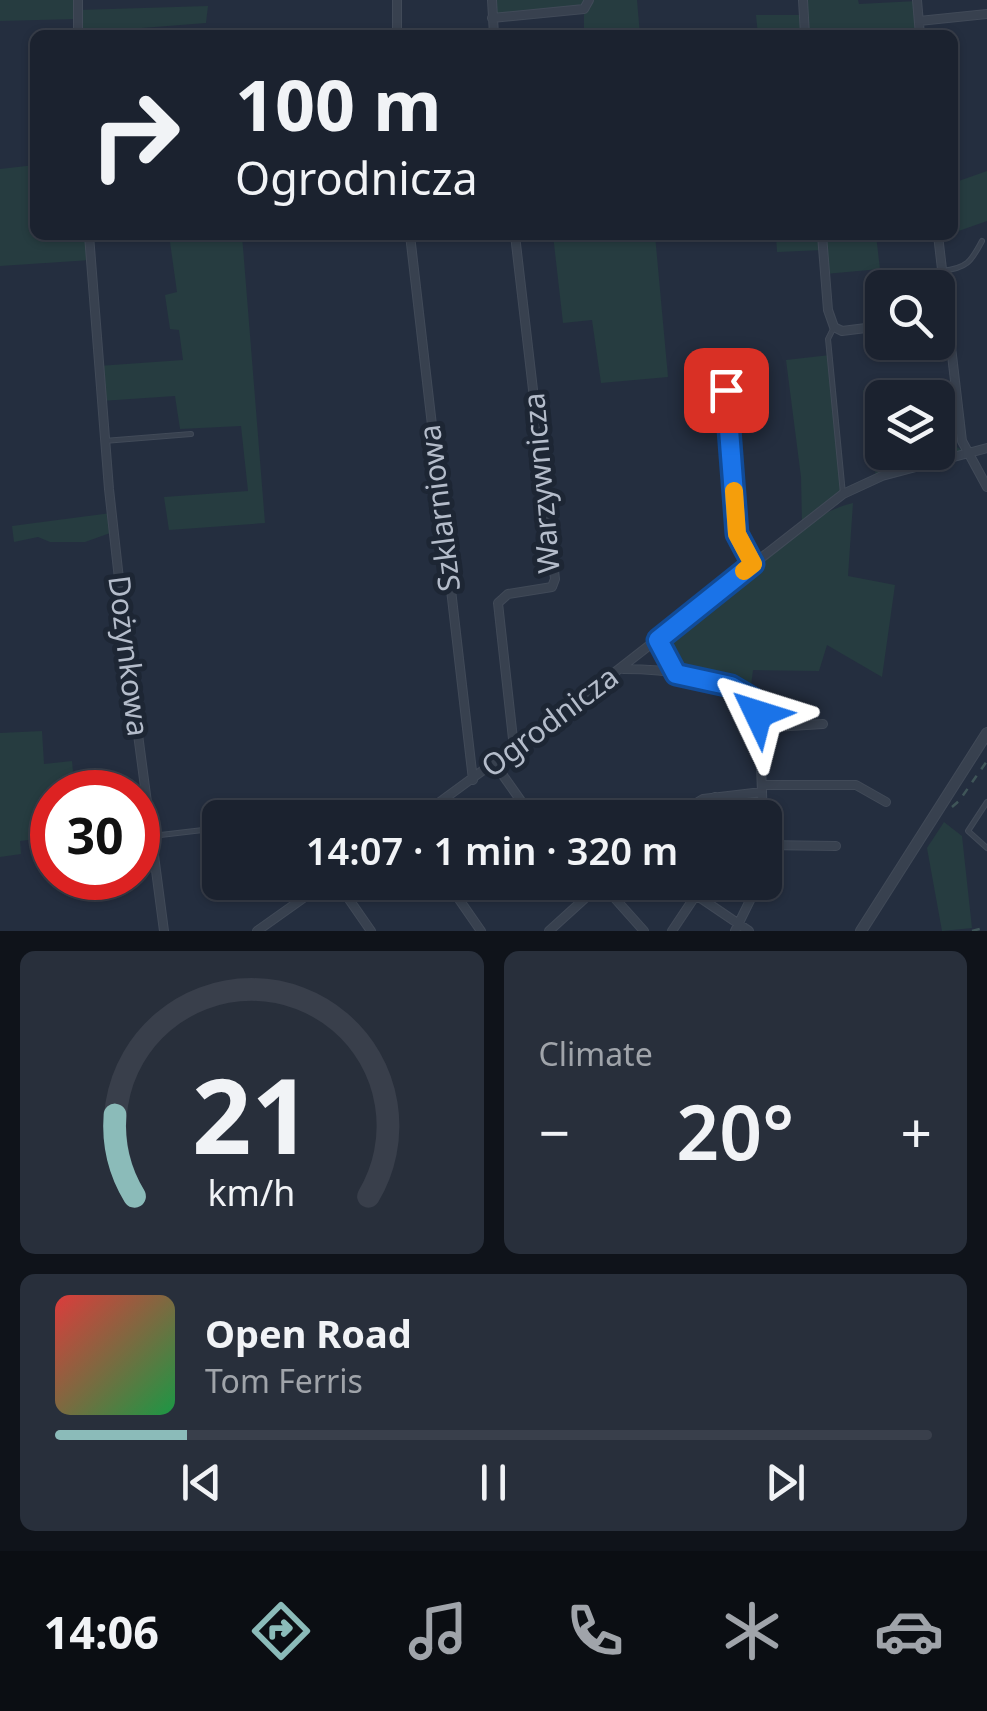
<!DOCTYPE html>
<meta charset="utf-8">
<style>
:root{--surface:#1b222f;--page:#282f3b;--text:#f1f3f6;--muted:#a0a4aa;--line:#393f4b;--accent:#8bbbb9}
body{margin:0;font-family:"Noto Sans",sans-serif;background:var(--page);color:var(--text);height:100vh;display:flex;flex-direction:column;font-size:38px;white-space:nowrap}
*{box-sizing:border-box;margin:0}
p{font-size:32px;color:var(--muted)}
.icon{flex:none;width:55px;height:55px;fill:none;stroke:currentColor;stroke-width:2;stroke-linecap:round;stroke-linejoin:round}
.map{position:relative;height:931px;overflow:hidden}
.sheet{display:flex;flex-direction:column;gap:20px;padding:20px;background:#0f131a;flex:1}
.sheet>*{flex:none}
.banner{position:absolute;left:30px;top:30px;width:928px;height:210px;border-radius:15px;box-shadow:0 2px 8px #0004,0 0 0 2px var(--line);background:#1b222f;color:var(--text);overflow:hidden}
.controls{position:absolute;left:865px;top:270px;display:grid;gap:20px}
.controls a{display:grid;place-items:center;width:90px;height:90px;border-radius:15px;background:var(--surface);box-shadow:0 2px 8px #0004,0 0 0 2px var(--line);font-size:50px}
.speed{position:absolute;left:30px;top:770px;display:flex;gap:20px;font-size:50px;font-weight:700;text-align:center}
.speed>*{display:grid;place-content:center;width:130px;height:130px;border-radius:50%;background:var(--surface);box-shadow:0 2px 8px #0004,0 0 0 2px var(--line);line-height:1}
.speed .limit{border:15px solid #d22;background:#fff;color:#111}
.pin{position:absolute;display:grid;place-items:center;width:85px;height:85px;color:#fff;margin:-42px;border-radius:20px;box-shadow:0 5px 15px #0006}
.me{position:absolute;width:110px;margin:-55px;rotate:311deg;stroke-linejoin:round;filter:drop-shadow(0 0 8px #0008)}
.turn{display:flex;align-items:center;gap:35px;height:210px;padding:0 40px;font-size:45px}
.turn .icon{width:130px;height:130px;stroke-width:2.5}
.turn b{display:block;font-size:70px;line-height:85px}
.big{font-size:75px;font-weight:600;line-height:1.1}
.sheet .widget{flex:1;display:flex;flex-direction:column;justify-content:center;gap:15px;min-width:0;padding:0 35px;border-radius:15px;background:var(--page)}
.sheet .dial{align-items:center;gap:0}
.dial svg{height:260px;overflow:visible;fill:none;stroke:var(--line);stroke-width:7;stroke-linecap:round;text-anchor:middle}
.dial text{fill:var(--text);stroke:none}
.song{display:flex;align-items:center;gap:30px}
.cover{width:120px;height:120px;border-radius:15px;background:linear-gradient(135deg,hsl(0 70% 55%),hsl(140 70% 35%))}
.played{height:10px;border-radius:5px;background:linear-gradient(90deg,var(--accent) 15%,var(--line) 15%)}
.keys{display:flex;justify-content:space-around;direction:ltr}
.heat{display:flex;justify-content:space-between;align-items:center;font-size:55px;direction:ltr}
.sheet .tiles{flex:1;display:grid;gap:20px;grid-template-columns:1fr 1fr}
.widget:last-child{grid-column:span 2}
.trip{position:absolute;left:202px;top:800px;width:580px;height:100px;border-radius:15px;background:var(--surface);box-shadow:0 2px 8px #0004,0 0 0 2px var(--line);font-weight:600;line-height:100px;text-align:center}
.tabs{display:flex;height:160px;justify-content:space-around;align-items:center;background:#0b0e13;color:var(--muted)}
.tabs .icon{width:70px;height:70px}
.tabs .active{color:var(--accent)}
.tabs b{font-size:45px;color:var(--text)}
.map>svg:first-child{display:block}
</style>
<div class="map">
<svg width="987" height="931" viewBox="0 0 987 931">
<rect width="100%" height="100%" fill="#242e3f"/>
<path fill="#263c40" d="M0,0H77L78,10L208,6L206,23L78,33L77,19L0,21Z
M492,0H637L640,35H584V10L492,18Z
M803,0H858L859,4L917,1L920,35H758L756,15H803Z
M35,165V235H86L91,260L0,266V169Z
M987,171V221L953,233V183Z
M169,235H242L265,523L169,530L164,497L248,491L241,426L180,429L175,396L101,401L98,366L183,360L179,330L170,329L165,295L177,292Z
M553,235H655L668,377L601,383L592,320L563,323Z
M776,235H876L880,269L825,274L823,250L777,252Z
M830,355L843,494L802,525L801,477L786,360Z
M892,385L893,397L882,398V452H938V436L967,453L876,477L863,390Z
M853,503L848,576L895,585L882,677L827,645L819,671L753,670L751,686L733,687L678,675L667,641L672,632C715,597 803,513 853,503Z
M111,513L113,532L85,542H50L38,537L14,542L12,526Z
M42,731L44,764L72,761L75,792H52V837L20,841L21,854L0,857V733Z
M944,822L962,836L972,928L942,931L927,848Z"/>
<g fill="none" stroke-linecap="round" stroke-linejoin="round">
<defs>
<path id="service" d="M942,271C967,268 971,262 982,241
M834,327L828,339L843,494
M726,390L737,535L753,564
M104,441L191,434
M987,802L968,831L987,848
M152,836L220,828
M295,882L299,897"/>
<path id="minor" d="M78,0V35
M397,0V35
M492,0L494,35
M803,0L805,35
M917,0L920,35
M492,18L584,9L589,0
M919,21L987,14
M89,235L109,489L127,651L164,931
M410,235L473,780
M822,235L828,310L834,327L842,331L882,326
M938,235L962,441L987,487
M657,640L676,674
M623,669C664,669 719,675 753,699L759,714L763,818
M759,728L823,724
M514,748L498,603L508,594L552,587L555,579L515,235
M495,764L533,818
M762,785H856L886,802
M715,797L717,818
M418,818L587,694L843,494L882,476L987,448
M671,818L703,799L762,792
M765,845L836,846
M337,882L371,931
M447,882L481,931
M579,882L589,897
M682,882L696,895
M602,884L644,931
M699,897L749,931
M257,931L326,882
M549,931L603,882
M672,931L696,895L699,897L709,882
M735,931L759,882"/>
<path id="tertiary" d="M861,931L987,733"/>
</defs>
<use href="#service" stroke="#414a58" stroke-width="6"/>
<use href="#minor" stroke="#414a58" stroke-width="10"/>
<use href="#tertiary" stroke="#414a58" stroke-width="12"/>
<path stroke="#3f5558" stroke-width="2.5" stroke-dasharray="8 8" stroke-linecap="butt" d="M952,807L959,801L987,761
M972,931L987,927"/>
<use href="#service" stroke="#38414f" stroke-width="4"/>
<use href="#minor" stroke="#38414f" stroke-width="8"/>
<use href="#tertiary" stroke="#38414f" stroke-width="10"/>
</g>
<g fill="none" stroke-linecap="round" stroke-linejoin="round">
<defs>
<path id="route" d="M726,390L737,534L753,564L658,640L676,674L731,686L753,699L758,714"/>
</defs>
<use href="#route" stroke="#114b97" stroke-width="25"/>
<use href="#route" stroke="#1a73e8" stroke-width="18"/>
<path stroke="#f59e0b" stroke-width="18" d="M734,491L737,534L753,564L744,571"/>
</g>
<g text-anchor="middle" stroke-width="10" stroke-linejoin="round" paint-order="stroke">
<g font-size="30" fill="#b4bcca" stroke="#1d2634">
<text transform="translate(542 483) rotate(-95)" y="10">Warzywnicza</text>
<text transform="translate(440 508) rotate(-97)" y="10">Szklarniowa</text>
<text transform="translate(128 656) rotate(83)" y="10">Dożynkowa</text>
<text transform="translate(550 722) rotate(-37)" y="10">Ogrodnicza</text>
</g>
</g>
</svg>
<div class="controls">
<a><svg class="icon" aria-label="search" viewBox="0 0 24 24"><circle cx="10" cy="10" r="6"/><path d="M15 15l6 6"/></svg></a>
<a><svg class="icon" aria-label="layers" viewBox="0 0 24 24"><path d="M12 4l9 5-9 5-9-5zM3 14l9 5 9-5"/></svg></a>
</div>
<div class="speed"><div class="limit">30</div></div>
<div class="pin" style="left:726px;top:390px;background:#d93025"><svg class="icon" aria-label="arrive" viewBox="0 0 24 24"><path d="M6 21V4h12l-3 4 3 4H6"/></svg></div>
<svg class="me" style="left:758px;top:714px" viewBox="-20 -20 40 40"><path d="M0-17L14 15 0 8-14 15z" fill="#1a73e8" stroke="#fff" stroke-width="4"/></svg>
<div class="trip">14:07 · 1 min · 320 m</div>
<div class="banner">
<div class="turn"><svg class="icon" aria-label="right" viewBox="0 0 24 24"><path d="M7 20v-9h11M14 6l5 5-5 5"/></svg><div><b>100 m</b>Ogrodnicza</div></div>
</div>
</div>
<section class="sheet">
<div class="tiles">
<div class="widget dial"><svg viewBox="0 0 100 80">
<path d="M14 69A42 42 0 1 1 86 69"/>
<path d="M14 69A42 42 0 0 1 8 44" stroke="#8bbbb9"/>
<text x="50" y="56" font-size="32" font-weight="700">21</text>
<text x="50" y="72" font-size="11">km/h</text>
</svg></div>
<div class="widget"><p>Climate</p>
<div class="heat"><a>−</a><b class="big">20°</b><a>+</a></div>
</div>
<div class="widget">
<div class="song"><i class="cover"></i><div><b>Open Road</b><p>Tom Ferris</p></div></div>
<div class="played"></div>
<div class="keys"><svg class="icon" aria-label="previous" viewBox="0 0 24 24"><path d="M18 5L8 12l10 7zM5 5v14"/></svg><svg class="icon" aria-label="pause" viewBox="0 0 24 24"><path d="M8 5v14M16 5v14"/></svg><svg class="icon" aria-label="next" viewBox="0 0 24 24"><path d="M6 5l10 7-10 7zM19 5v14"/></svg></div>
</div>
</div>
</section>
<nav class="tabs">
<b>14:06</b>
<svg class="icon active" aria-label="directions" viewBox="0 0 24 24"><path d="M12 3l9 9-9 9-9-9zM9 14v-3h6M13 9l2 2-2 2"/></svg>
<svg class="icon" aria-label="music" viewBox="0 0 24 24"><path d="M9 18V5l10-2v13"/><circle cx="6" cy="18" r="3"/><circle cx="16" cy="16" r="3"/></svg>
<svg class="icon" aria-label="phone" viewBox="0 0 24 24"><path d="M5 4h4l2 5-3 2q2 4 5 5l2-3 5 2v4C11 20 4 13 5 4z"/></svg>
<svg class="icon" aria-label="climate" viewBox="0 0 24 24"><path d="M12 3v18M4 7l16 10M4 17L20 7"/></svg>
<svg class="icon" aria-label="car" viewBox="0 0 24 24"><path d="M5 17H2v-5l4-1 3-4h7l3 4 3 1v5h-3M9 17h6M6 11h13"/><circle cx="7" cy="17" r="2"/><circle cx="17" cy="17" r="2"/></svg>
</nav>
